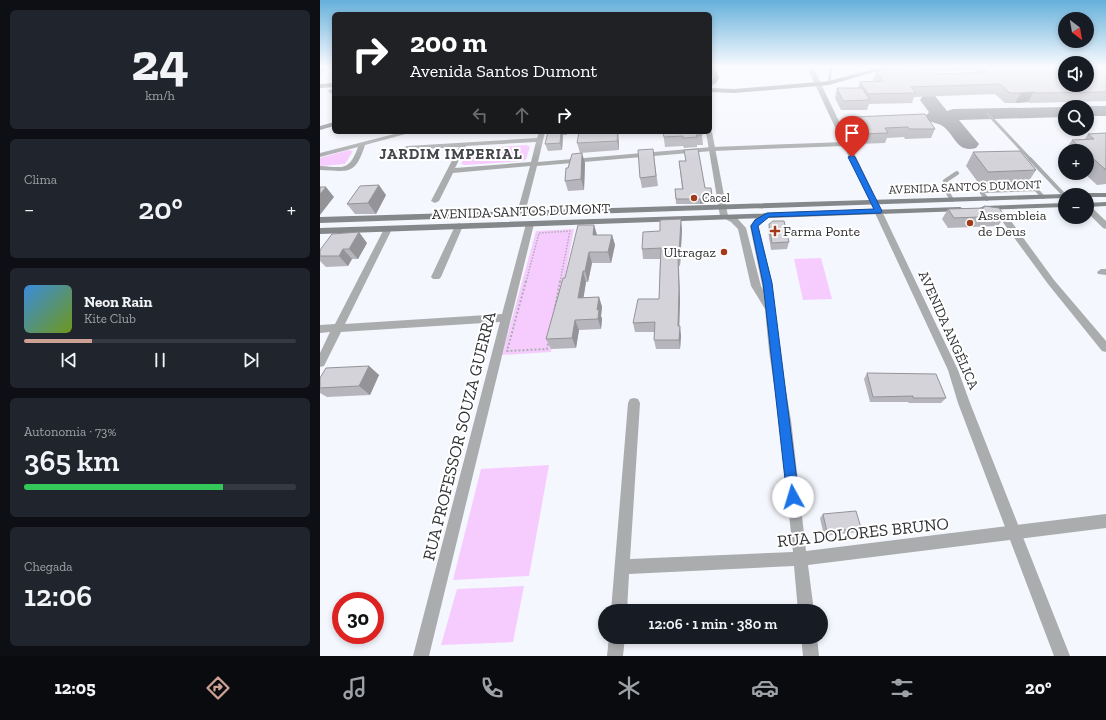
<!DOCTYPE html>
<html lang="pt">
<meta charset="utf-8">
<style>
:root{--surface:#171b24;--page:#20242c;--text:#f1f3f6;--muted:#9ea1a6;--line:#363941;--accent:#cda094}
body{margin:0;font-family:"Zilla Slab",serif;background:var(--page);color:var(--text);height:100vh;display:flex;flex-direction:column;font-size:15px;white-space:nowrap}
*{box-sizing:border-box;margin:0}
p{font-size:13px;color:var(--muted)}
.icon{flex:none;width:22px;height:22px;fill:none;stroke:currentColor;stroke-width:2;stroke-linecap:round;stroke-linejoin:round}
.map{position:relative;flex:1;overflow:hidden}
.drawer{display:flex;flex-direction:column;gap:10px;padding:10px;background:#0d0f14;width:320px}
.drawer>*{flex:none}
.banner{position:absolute;left:12px;top:12px;width:380px;height:122px;border-radius:6px;box-shadow:0 2px 6px #0003;background:#202124;color:#fff;overflow:hidden}
.needle{width:26px;rotate:149deg}
.controls{position:absolute;left:738px;top:12px;display:grid;gap:8px}
.controls a{display:grid;place-items:center;width:36px;height:36px;border-radius:50%;background:var(--surface);box-shadow:0 2px 6px #0003;font-size:20px}
.speed{position:absolute;left:12px;top:592px;display:flex;gap:8px;font-size:20px;font-weight:700;text-align:center}
.speed>*{display:grid;place-content:center;width:52px;height:52px;border-radius:50%;background:var(--surface);box-shadow:0 2px 6px #0003;line-height:1}
.speed .limit{border:6px solid #d22;background:#fff;color:#111}
.pin{position:absolute;display:grid;place-items:center;width:34px;height:34px;color:#fff;margin:-41px -17px;border-radius:50% 50% 50% 0;rotate:-45deg;box-shadow:0 0 4px #0007}
.pin .icon{rotate:45deg}
.me{position:absolute;width:44px;margin:-22px;rotate:354deg;stroke-linejoin:round;filter:drop-shadow(0 0 3px #0008)}
.turn{display:flex;align-items:center;gap:14px;height:84px;padding:0 12px;font-size:18px}
.turn .icon{width:52px;height:52px;stroke-width:2.5}
.turn b{display:block;font-size:28px;line-height:34px}
.lanes{display:flex;align-items:center;height:38px;padding:0 12px;background:#0003;justify-content:center;gap:20px;direction:ltr}
.lanes .off{opacity:.35}
.big{font-size:30px;font-weight:600;line-height:1.1}
.drawer .widget{flex:1;display:flex;flex-direction:column;justify-content:center;gap:6px;min-width:0;padding:0 14px;border-radius:6px;background:var(--page)}
.drawer .dial{align-items:center;gap:0}
.dial b{font-size:52px;line-height:1}
.song{display:flex;align-items:center;gap:12px}
.cover{width:48px;height:48px;border-radius:6px;background:linear-gradient(135deg,hsl(210 70% 55%),hsl(80 70% 35%))}
.played{height:4px;border-radius:2px;background:linear-gradient(90deg,var(--accent) 25%,var(--line) 25%)}
.keys{display:flex;justify-content:space-around;direction:ltr}
.heat{display:flex;justify-content:space-between;align-items:center;font-size:22px;direction:ltr}
.charge{height:6px;border-radius:3px;background:linear-gradient(90deg,#34c759 73%,var(--line) 0)}
.trip{position:absolute;left:278px;top:604px;width:230px;height:40px;border-radius:20px;background:var(--surface);box-shadow:0 2px 6px #0003;font-weight:600;line-height:40px;text-align:center}
.tab-bar{display:flex;height:64px;justify-content:space-around;align-items:center;background:#090b0e;color:var(--muted)}
.tab-bar .icon{width:28px;height:28px}
.tab-bar .active{color:var(--accent)}
.tab-bar b{font-size:18px;color:var(--text)}
main{display:flex;flex:1;min-height:0}
.map>svg:first-child{display:block}
</style>
<main>
<section class="drawer">
<div class="widget dial"><b>24</b><p>km/h</p></div>
<div class="widget"><p>Clima</p>
<div class="heat"><a>−</a><b class="big">20°</b><a>+</a></div>
</div>
<div class="widget">
<div class="song"><i class="cover"></i><div><b>Neon Rain</b><p>Kite Club</p></div></div>
<div class="played"></div>
<div class="keys"><svg class="icon" aria-label="previous" viewBox="0 0 24 24"><path d="M18 5L8 12l10 7zM5 5v14"/></svg><svg class="icon" aria-label="pause" viewBox="0 0 24 24"><path d="M8 5v14M16 5v14"/></svg><svg class="icon" aria-label="next" viewBox="0 0 24 24"><path d="M6 5l10 7-10 7zM19 5v14"/></svg></div>
</div>
<div class="widget"><p>Autonomia · 73%</p><b class="big">365 km</b><div class="charge"></div></div>
<div class="widget"><p>Chegada</p><b class="big">12:06</b></div>
</section>
<div class="map">
<svg width="786" height="656" viewBox="0 0 786 656">
<rect width="100%" height="100%" fill="#f5f7fe"/>
<path fill="#f6ccfe" d="M207,145L210,147L206,159L203,161L145,165L141,164L148,149Z
M28,150L33,151L25,164L0,166V158Z
M254,229L231,352L182,355L216,231Z
M501,258L512,299L483,300L474,259Z
M229,465L209,576L133,580L161,469Z
M204,586L193,642L121,645L137,589Z"/>
<g fill="none" stroke-linecap="round" stroke-linejoin="round">
<path fill="#9fa0a6" fill-rule="evenodd" d="M609,95L615,96L627,111L633,109L745,107H747H745V117L639,120L659,144L656,148C637,153 636,137 624,127C618,122 610,124 605,117L609,112L600,100L603,96Z
M767,106H786V116H767V107H761Z"/>
<path stroke="#adaeb4" stroke-width="1.5" stroke-dasharray="1.5 1.5" stroke-linecap="butt" d="M206,282L219,233L250,231L240,282"/>
<path stroke="#adaeb4" stroke-width="2" stroke-dasharray="2 2" stroke-linecap="butt" d="M206,281L187,351L227,349L240,281"/>
<path stroke="#aaacae" stroke-width="3" d="M639,69L661,68
M614,70L639,69L638,68
M509,83L511,67
M668,114L711,160"/>
<path stroke="#aaacae" stroke-width="4" d="M710,159L745,196
M705,177L723,197
M667,199L662,193L665,191L715,189
M632,200L624,186L625,181L637,173"/>
<path fill="#aaacae" fill-rule="evenodd" d="M1,67H7L0,75Z
M11,89L14,91V96L8,91Z
M82,132H93L45,145C35,176 29,171 0,170V166C23,167 29,172 38,147L0,157V153Z
M219,132H225L218,162L392,147L525,142L528,144L525,146L392,151L217,166L205,213L201,215L197,213L210,166L133,173L119,201L115,203L111,201L139,147L88,150L78,153L75,151L87,146L217,138ZM216,142L211,162L135,168L146,146Z
M767,206H770L786,221V229L783,228L767,212Z
M444,213H447L451,215L438,226L452,283L459,351L471,420L486,551L786,514V528L488,565L494,611H478L474,566L309,574L307,611H291L308,403L310,399L314,398L318,399L320,403L310,559L473,552L459,420L449,351L445,309L431,286L418,229L411,222L400,216L404,214L417,218L426,228L441,286L443,290L430,226L435,219Z
M210,221L214,224L109,656H93L180,322L21,332L4,366L0,367V353L10,332L0,333V325L15,324L64,229L68,226L72,229L25,324L182,314L206,224Z
M139,223L143,226L121,277L119,279H113L111,277L135,226Z
M781,269H786V275L778,274L777,272Z
M289,637H305L303,656H287Z
M481,637H497L499,656H483Z"/>
<path fill="#aaacae" fill-rule="evenodd" d="M487,67H493L638,370L650,403L750,656H734L638,403L628,370Z
M390,130L392,132L408,216L404,218L400,216L386,132H390Z
M670,209H676L688,217L734,280L786,341V352L782,351L728,284L682,221L670,213Z"/>
<path fill="#84888b" fill-rule="evenodd" d="M390,67L396,68L399,78L396,83L390,86V82L393,78Z
M562,67H571L509,85L414,93L390,92V88L414,89L509,81Z
M14,83V87L0,88V84Z
M14,122V126L0,130V126Z
M764,193H786V197H767V195H763Z
M745,194L748,195H745V198L0,223V217Z
M786,202V206L767,207V203Z
M745,203V207L664,210L660,208L664,206Z
M640,207L644,209L643,211L0,234V228Z"/>
</g>
<path fill="#b6b5bb" d="M586,67H594L616,74L654,73L657,67H745V85L786,67V101L710,103L708,102L695,103H685L675,94L594,97L592,103L549,104L547,110H521L515,98L517,88H538L540,82L554,81L553,80L556,71L586,68Z
M532,117L615,129L611,138L585,139L584,137L567,138L565,143L538,144L529,126Z
M228,132H247V135H243L242,150L228,151L225,144Z
M259,132H283V133L299,142V150L260,153L257,143Z
M343,132L382,135L383,145H377V147L364,148L363,146L345,147Z
M786,133V184L777,185L764,173H767V151H745V155L743,153L752,140H764L768,134Z
M333,149L338,186L322,188L320,178Z
M364,150L385,188L392,202L380,204H356L355,189H362L359,161H366Z
M653,152L716,170L707,184L660,185L646,166Z
M265,163L264,190L248,191L245,181L248,168Z
M66,195L56,214H35L27,204Z
M664,206L685,216L678,226L628,228L622,219L628,209L663,208Z
M449,224L469,242L467,249L451,250L448,231Z
M274,225L277,235H292L295,245L291,263H272L268,282H266L263,297H279L282,307L281,316L282,319L281,329L259,330L256,348L231,349L226,339L245,278Z
M362,229L360,266H359L360,300L359,326L361,336L360,349H336L334,340V332H315L313,323L339,299L340,259H323L322,249L340,231Z
M47,243L38,259H32L28,266L6,267L0,261V250Z
M49,366L59,375L50,395L7,397L0,393V378Z
M547,373L626,398L621,403H589L588,402H550L544,379Z
M503,514L541,528L537,532L504,536L500,518Z"/>
<path fill="#949498" d="M714,92L708,102L695,103L701,93Z
M241,132H242L243,135L242,150L240,143Z
M298,132L299,142V150L297,141Z
M262,153L265,163L264,190L261,179Z
M59,185L66,195L56,214L48,203Z
M6,187L14,197L0,215V194Z
M392,196V202L380,204V199Z
M361,219L362,229L360,266L359,255Z
M274,225L277,235H273Z
M39,232L47,243L38,259L29,249Z
M292,235L295,245L291,263L288,252Z
M23,249L32,259L28,266L19,256Z
M269,252L272,263L268,282L265,271Z
M358,256L360,300L359,336L358,326Z
M263,271L266,282L262,308L258,298Z
M279,297L282,307L281,316L282,319L281,329L278,319L277,310Z
M255,320L259,330L256,348L252,338Z
M360,326L361,336L360,349L359,340Z
M49,366L59,375L50,395L39,386Z"/>
<path fill="#d4d3d9" stroke="#949498" d="M588,67H594L599,68H611L616,74L668,72L662,67H745V85H767V67H786V92L716,93L714,92L701,93H690L680,84L591,87L596,93L548,94L540,82L563,81L556,71L589,68Z
M517,88H542L550,100L523,101Z
M605,114L615,129H589L588,127L565,128L568,133L541,134L532,117Z
M228,132H241L240,143L225,144Z
M259,132H282V133L298,132L297,141L257,143Z
M343,132H382V135H376L377,137L363,138V136L344,137Z
M786,133V170L767,153V151H765L752,140L774,139L768,134Z
M333,149L336,176L320,178L318,150Z
M378,149L385,188H391L392,196L380,199H356L355,189H363L359,161H366L364,150Z
M700,151L716,170L668,172L653,152Z
M262,153L261,179L245,181L246,168H248L252,154Z
M59,185L48,203L27,204L40,186Z
M0,187H6L0,194Z
M664,206L679,208L685,216L634,218L628,209L664,208Z
M361,219L359,255L358,256L359,290L358,326H360L359,340H334L335,322L313,323L318,299H339L341,248L322,249L323,232L340,231V220Z
M453,221H464L469,242L452,243L449,224Z
M258,225H274L273,235H292L288,252H269L265,271H263L258,298L279,297L277,310L279,309L278,319L255,320L252,338L226,339L240,289L243,278H245Z
M39,232L29,249H23L19,256H0V250L12,234Z
M49,366L39,386L0,388V378L6,368Z
M547,373L616,374L626,398H593V396L553,397Z
M536,511L541,528L507,532L503,514Z"/>
<linearGradient id="sky" x2="0" y2="1"><stop stop-color="#65b0db"/><stop offset="0.42" stop-color="#fafbff"/><stop offset="1" stop-color="#fafbff" stop-opacity="0"/></linearGradient>
<rect width="786" height="159" fill="url(#sky)"/>
<path fill="#1a73e8" stroke="#114b97" d="M532,155L535,157L562,211L561,213L449,217L438,226L452,283L479,497L477,502L473,503L469,502L467,497L443,283L431,226L435,220L447,213L554,209L528,157Z"/>
<g fill="#a23a1d" stroke="#fff" stroke-width="1.5">
<circle cx="374" cy="198" r="4"/>
<circle cx="650" cy="223" r="4"/>
<path d="M453 225h4v4h4v4h-4v4h-4v-4h-4v-4h4z"/>
<circle cx="404" cy="252" r="4"/>
</g>
<g text-anchor="middle" stroke-width="4" stroke-linejoin="round" paint-order="stroke">
<g font-size="12" fill="#313234" stroke="#fff">
<text transform="translate(645 187) rotate(-2)" y="4">AVENIDA SANTOS DUMONT</text>
</g>
<g font-size="12" fill="#313234" stroke="#fff" text-anchor="start">
<text x="382" y="202">Cacel</text>
</g>
<g font-size="14" fill="#313234" stroke="#fff">
<text transform="translate(201 211) rotate(-2)" y="5">AVENIDA SANTOS DUMONT</text>
<text transform="translate(629 330) rotate(66)" y="5">AVENIDA ANGÉLICA</text>
</g>
<g font-size="14" fill="#313234" stroke="#fff" text-anchor="start">
<text x="658" y="220">Assembleia<tspan x="658" dy="16">de Deus</tspan></text>
<text x="463" y="236">Farma Ponte</text>
<text x="396" y="257" text-anchor="end">Ultragaz</text>
</g>
<g font-size="15" font-weight="bold" letter-spacing="1" fill="#44464b" stroke="#fff">
<text x="131" y="159">JARDIM IMPERIAL</text>
</g>
<g font-size="17" fill="#313234" stroke="#fff">
<text transform="translate(139 436) rotate(-76)" y="6">RUA PROFESSOR SOUZA GUERRA</text>
<text transform="translate(543 532) rotate(-6)" y="6">RUA DOLORES BRUNO</text>
</g>
</g>
</svg>
<div class="controls">
<a><svg class="needle" viewBox="-14 -14 28 28"><path d="M0-13l5 13h-10z" fill="#e53935"/><path d="M0 13l5-13h-10z" fill="#9ea1a6"/></svg></a>
<a><svg class="icon" aria-label="sound" viewBox="0 0 24 24"><path d="M4 9h4l5-4v14l-5-4H4zM17 9q2 3 0 6"/></svg></a>
<a><svg class="icon" aria-label="search" viewBox="0 0 24 24"><circle cx="10" cy="10" r="6"/><path d="M15 15l6 6"/></svg></a>
<a>+</a>
<a>−</a>
</div>
<div class="speed"><div class="limit">30</div></div>
<div class="pin" style="left:532px;top:157px;background:#d93025"><svg class="icon" aria-label="arrive" viewBox="0 0 24 24"><path d="M6 21V4h12l-3 4 3 4H6"/></svg></div>
<svg class="me" style="left:473px;top:497px" viewBox="-20 -20 40 40"><circle r="19" fill="#fff"/><path d="M0-13L10 11 0 6-10 11z" fill="#1a73e8"/></svg>
<div class="trip">12:06 · 1 min · 380 m</div>
<div class="banner">
<div class="turn"><svg class="icon" aria-label="right" viewBox="0 0 24 24"><path d="M7 20v-9h11M14 6l5 5-5 5"/></svg><div><b>200 m</b>Avenida Santos Dumont</div></div>
<div class="lanes"><svg class="icon off" aria-label="left" viewBox="0 0 24 24"><path d="M17 20v-9H6M10 6l-5 5 5 5"/></svg><svg class="icon off" aria-label="ahead" viewBox="0 0 24 24"><path d="M12 20V5M6 11l6-6 6 6"/></svg><svg class="icon" aria-label="right" viewBox="0 0 24 24"><path d="M7 20v-9h11M14 6l5 5-5 5"/></svg></div>
</div>
</div>
</main>
<nav class="tab-bar">
<b>12:05</b>
<svg class="icon active" aria-label="directions" viewBox="0 0 24 24"><path d="M12 3l9 9-9 9-9-9zM9 14v-3h6M13 9l2 2-2 2"/></svg>
<svg class="icon" aria-label="music" viewBox="0 0 24 24"><path d="M9 18V5l10-2v13"/><circle cx="6" cy="18" r="3"/><circle cx="16" cy="16" r="3"/></svg>
<svg class="icon" aria-label="phone" viewBox="0 0 24 24"><path d="M5 4h4l2 5-3 2q2 4 5 5l2-3 5 2v4C11 20 4 13 5 4z"/></svg>
<svg class="icon" aria-label="climate" viewBox="0 0 24 24"><path d="M12 3v18M4 7l16 10M4 17L20 7"/></svg>
<svg class="icon" aria-label="car" viewBox="0 0 24 24"><path d="M5 17H2v-5l4-1 3-4h7l3 4 3 1v5h-3M9 17h6M6 11h13"/><circle cx="7" cy="17" r="2"/><circle cx="17" cy="17" r="2"/></svg>
<svg class="icon" aria-label="filters" viewBox="0 0 24 24"><path d="M4 7h16M4 17h16"/><circle cx="9" cy="7" r="2"/><circle cx="15" cy="17" r="2"/></svg>
<b>20°</b>
</nav>
